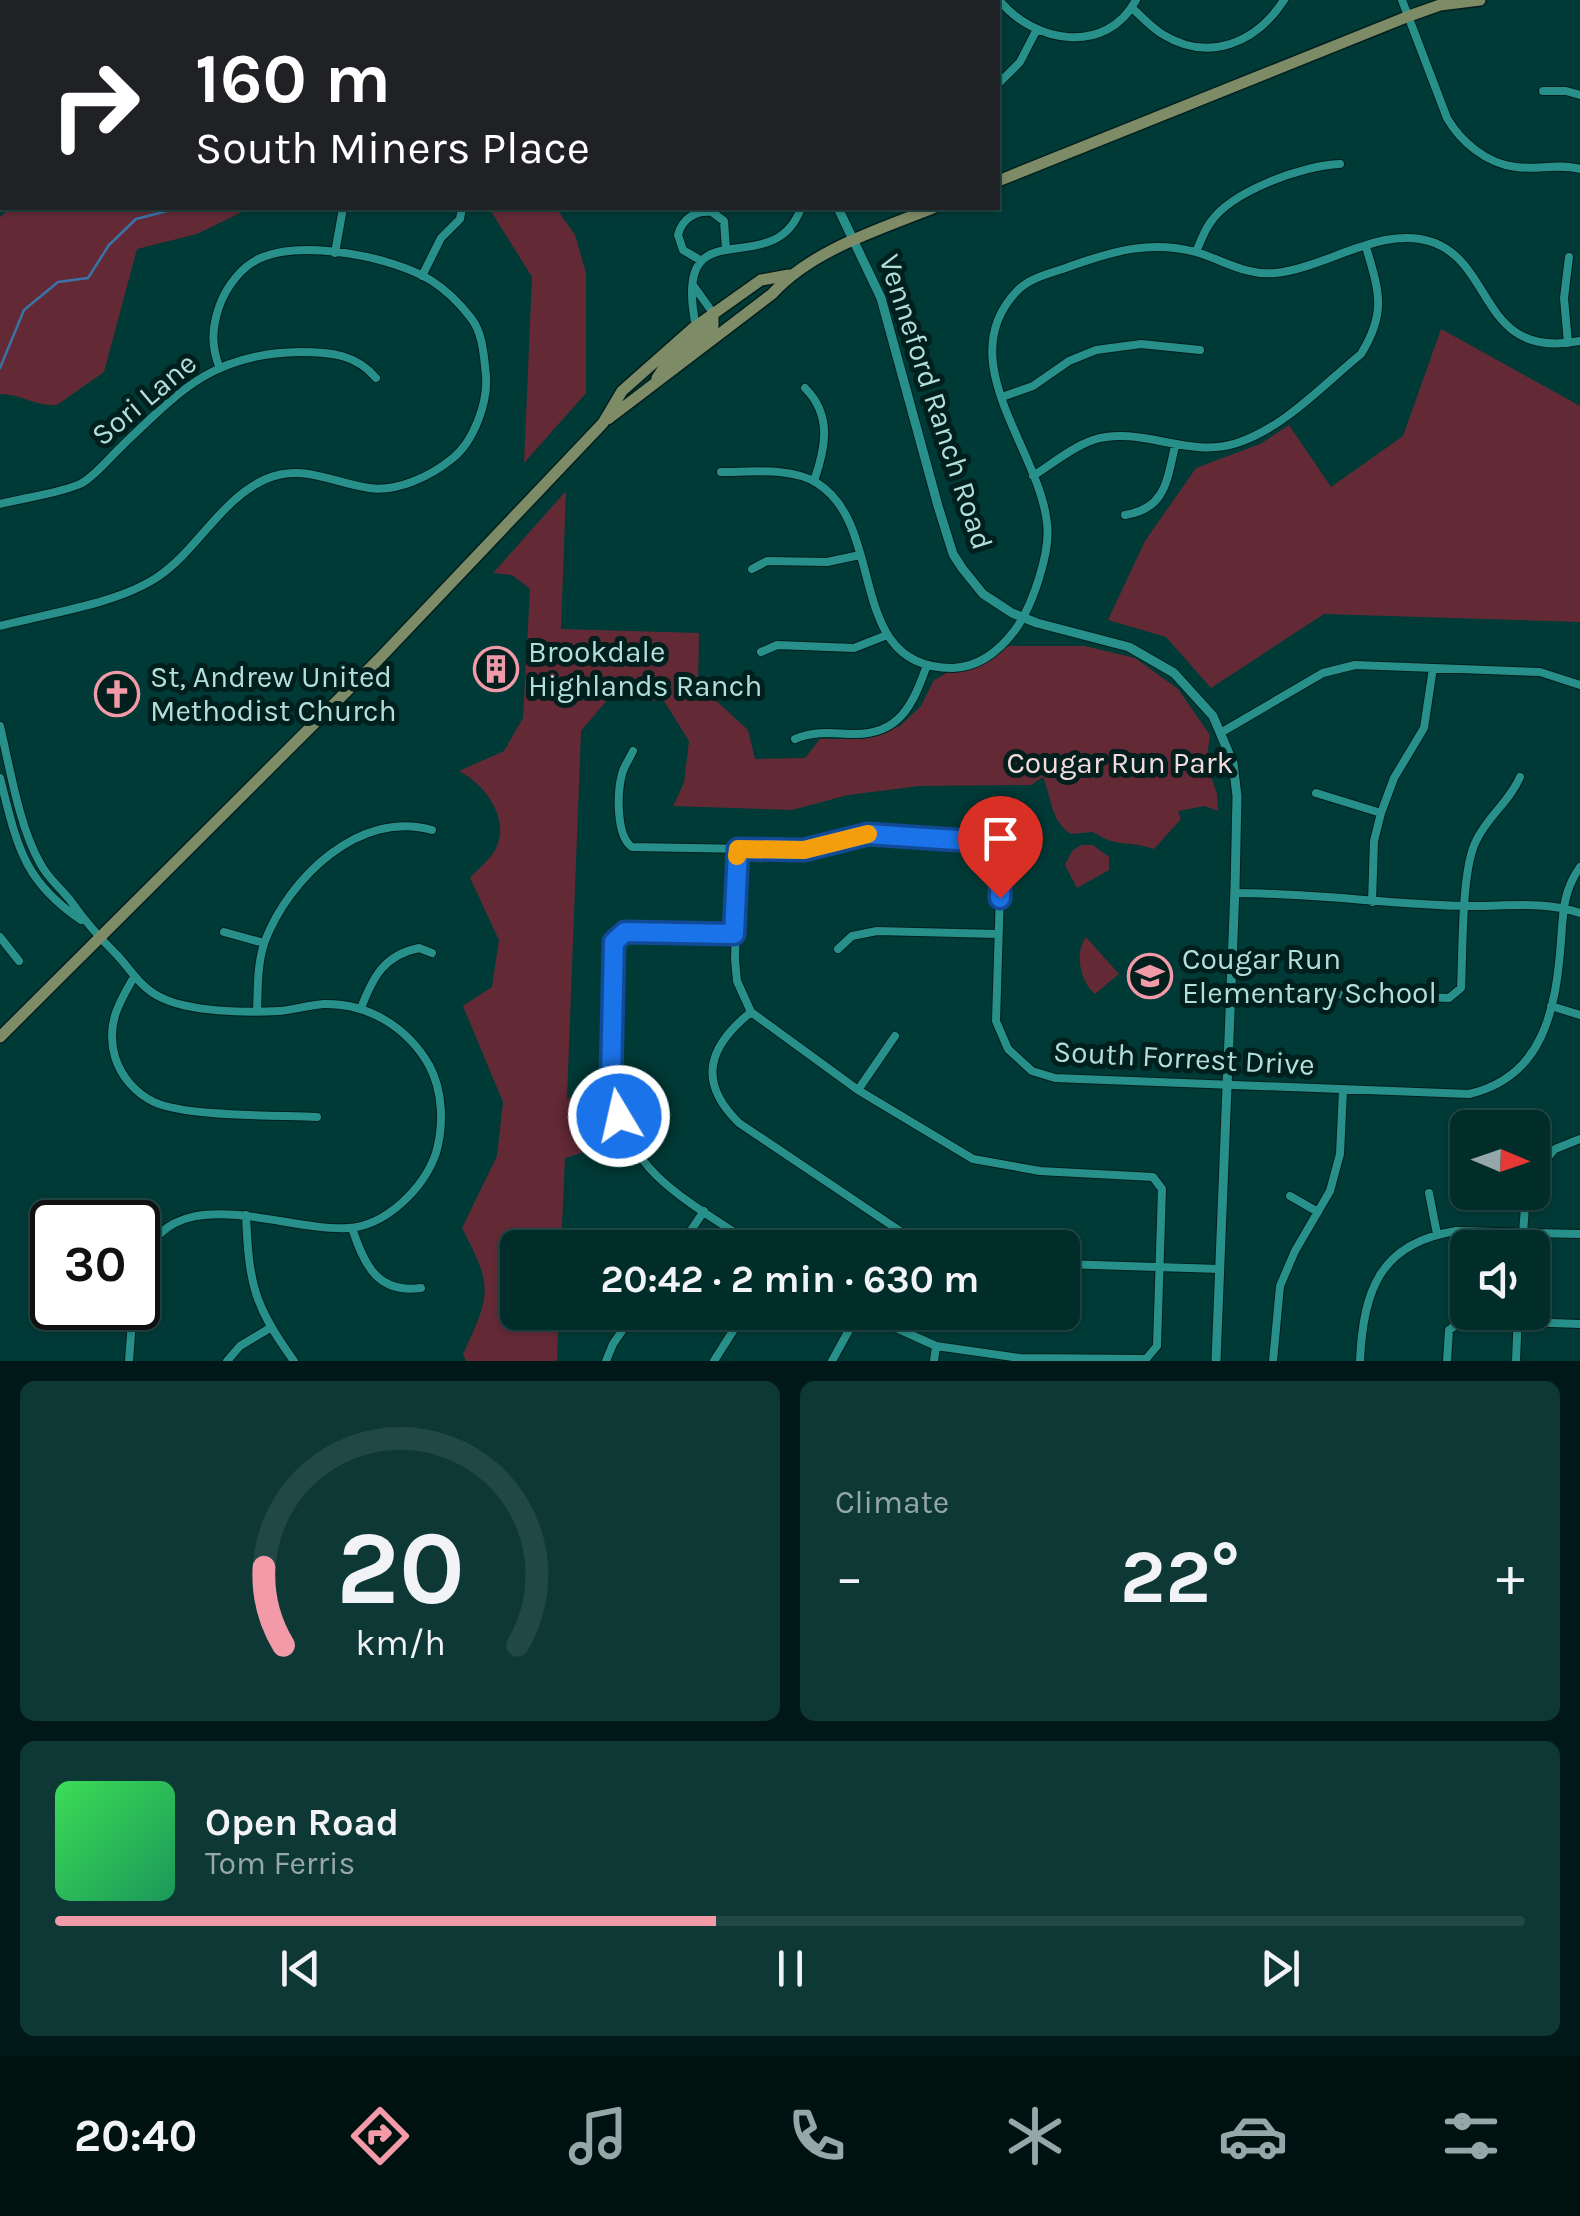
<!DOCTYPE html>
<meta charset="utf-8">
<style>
:root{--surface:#002c29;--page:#0e3835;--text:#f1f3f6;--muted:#95a7a8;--line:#224846;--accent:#f39aa9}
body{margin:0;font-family:Karla,sans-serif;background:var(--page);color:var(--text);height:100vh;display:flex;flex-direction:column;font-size:38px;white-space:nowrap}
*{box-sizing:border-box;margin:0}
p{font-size:32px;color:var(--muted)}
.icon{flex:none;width:55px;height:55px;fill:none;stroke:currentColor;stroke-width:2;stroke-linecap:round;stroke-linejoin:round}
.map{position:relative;height:1361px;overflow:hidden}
.drawer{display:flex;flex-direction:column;gap:20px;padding:20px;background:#001817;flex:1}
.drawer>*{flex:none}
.guide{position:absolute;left:0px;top:0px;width:1000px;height:210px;box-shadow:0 2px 8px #0004,0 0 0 2px var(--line);background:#202124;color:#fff;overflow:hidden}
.needle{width:65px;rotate:92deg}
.tools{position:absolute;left:1450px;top:1110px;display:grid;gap:20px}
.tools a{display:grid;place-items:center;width:100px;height:100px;border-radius:15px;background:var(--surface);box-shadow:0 2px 8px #0004,0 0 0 2px var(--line);font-size:50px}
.speed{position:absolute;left:30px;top:1200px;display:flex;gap:20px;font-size:50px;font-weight:700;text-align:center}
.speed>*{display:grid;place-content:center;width:130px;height:130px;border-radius:50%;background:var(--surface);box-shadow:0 2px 8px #0004,0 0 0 2px var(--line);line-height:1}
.speed .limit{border:5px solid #111;border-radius:15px;background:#fff;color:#111}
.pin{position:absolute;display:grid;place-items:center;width:85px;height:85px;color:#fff;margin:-102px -42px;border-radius:50% 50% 50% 0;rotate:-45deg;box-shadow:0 0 10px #0007}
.pin .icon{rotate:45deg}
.me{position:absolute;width:110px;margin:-55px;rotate:351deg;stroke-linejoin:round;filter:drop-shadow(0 0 8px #0008)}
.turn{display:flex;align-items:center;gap:35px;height:210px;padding:0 30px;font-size:45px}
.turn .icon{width:130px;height:130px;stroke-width:2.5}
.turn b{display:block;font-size:70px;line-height:85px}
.big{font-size:75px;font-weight:700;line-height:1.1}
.drawer .card{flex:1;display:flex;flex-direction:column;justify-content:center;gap:15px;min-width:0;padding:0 35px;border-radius:15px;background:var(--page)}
.drawer .dial{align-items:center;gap:0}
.dial svg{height:260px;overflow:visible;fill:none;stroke:var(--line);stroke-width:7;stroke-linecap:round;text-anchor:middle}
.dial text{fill:var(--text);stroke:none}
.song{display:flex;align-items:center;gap:30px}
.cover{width:120px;height:120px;border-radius:15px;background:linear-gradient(135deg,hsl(130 70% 55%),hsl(150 70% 35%))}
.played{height:10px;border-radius:5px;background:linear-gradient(90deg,var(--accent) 45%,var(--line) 45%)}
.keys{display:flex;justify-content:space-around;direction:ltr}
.heat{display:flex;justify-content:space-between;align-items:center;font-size:55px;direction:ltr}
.drawer .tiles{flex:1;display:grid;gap:20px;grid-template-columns:1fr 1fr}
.card:last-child{grid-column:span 2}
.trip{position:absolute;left:500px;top:1230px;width:580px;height:100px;border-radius:15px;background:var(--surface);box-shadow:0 2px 8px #0004,0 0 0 2px var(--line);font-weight:700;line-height:100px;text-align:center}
.tabs{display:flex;height:160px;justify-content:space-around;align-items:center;background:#001210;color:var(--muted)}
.tabs .icon{width:70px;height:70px}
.tabs .active{color:var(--accent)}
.tabs b{font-size:45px;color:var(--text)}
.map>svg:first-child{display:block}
</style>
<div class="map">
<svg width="1580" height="1361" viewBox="0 0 1580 1361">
<rect width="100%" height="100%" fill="#003a37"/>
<path fill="#632a36" d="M22,0H432L25,2Z
M11,208H250L197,234L137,249L104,372L57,405C38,407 20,394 0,394V217Z
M489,208H556L575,235L586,273V393L524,463L532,277Z
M1441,329L1580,406V622L1324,614L1211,688L1166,637L1108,620L1145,541L1196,468L1260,444L1289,425L1331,487L1403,436Z
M566,491L561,629L699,633L698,684L748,730L755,759L805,758L820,739H863L900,726L921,706L934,680L956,668L985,660L1009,646H1085L1135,658L1178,689L1210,735L1206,762L1217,794L1218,811L1205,806L1178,811L1181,819L1154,849C1128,840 1117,848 1093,832L1071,834C1050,820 1052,799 1043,777L1031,785L919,786L848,795L792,810L673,806L684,783L689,741L664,701L609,698L581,731L567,1098L604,1099L617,1142L565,1158L561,1247L518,1248V1312L559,1313L557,1361H466L463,1354C491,1294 493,1287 462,1228L497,1156L503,1102L463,1006L492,987L499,940L470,878C478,869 493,857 497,846C509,816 484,784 459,771L504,751L523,718L530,589L512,575L493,573Z
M1081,845H1093L1109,857V870L1077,888L1065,865L1072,851Z
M1086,937L1119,974L1095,994C1080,981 1074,953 1086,937Z"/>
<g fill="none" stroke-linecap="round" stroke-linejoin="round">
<path stroke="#3a73a8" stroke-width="2.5" d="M406,2L407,0
M0,368L24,310L58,282L88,278L109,245L136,219L179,208"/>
<defs>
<path id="minor" d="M707,0V2
M999,0C1034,43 1106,56 1136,0
M1402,0L1447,118C1461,142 1487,164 1516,167C1537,170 1559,163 1580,169
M521,2L522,0
M939,2L944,0
M1132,8C1142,17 1151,27 1162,34C1209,63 1256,43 1284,0
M0,50L2,55
M998,84L1020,62L1036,31
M1543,91H1566L1580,95
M0,152L2,146
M1196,252C1200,243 1204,231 1210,223C1231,191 1304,165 1340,164
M335,253L343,208
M700,260L683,250L678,235C682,219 695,210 712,212L724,221L726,249
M422,276L441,238L460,219L462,208
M693,285L713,313
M696,327C670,201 773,286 801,208
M1568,343L1564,298L1569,257
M805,388C832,415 826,447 814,481
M1002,397L1033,386L1069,361L1096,350L1141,344L1200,350
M721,472C750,472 791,467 817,483C888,527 844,669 953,668C980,667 1000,650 1015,630C1032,607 1051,552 1047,523C1039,448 950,361 1017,291C1030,277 1053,273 1071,266C1113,251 1151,240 1196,252C1223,260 1246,276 1275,273C1327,268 1383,223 1435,243C1495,267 1481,360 1580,341
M1033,476C1051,465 1072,447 1093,440C1141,425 1188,459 1237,443C1284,428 1324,384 1361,354C1387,312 1379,291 1366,247
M0,504C23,498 62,493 82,483C96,475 110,457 122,446C180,390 214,353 300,352C330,352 356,354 376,378
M1125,515C1165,509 1167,481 1175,446
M752,569L767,561L827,562L860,555
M0,626C49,613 118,604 159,576C198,549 222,498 266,479C302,463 333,483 369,488C398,492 431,476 453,458C474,441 488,402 486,376C484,357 483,333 471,318C461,305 446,290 432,281C394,257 306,240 263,257C242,265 226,287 219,307C212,328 211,345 219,366
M761,652L777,645L854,648L887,635
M0,726C10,768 19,826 40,863C48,879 63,890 73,904C87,924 100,938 117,955C131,970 141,988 160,997C189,1012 246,1013 279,1011C294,1010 308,1005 324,1004C368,1003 407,1027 429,1065C443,1091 444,1125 436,1153C424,1188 386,1226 348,1228C279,1232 163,1172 138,1275
M1222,732L1323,673L1355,665L1540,672L1580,685
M795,739C814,731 831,733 851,734C900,736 913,704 927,665
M633,751C630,758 624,766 622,774C617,793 616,836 632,847L804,850L868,834L993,845L1001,861L996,1021L1008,1049L1032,1071L1055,1078L1469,1094C1544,1077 1556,1008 1561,941C1563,913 1563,891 1580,867
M0,778C17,844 22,880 81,920
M1316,793L1381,813
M738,849L735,959L737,981L751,1012L858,1090L973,1159L1040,1171L1153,1177L1162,1189L1157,1346L1146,1359L1020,1358L936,1346L861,1312
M1235,893C1312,893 1388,904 1465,906C1503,907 1544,900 1580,913
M1372,902L1374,841L1381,813L1394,778L1424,728L1433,668
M224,932L264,943
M734,934L625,932L614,942C611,1021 594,1115 657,1176C686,1204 725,1225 758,1248
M0,937L19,961
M838,949L852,936L877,931L998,934
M134,977C118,1004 106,1025 115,1057C121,1076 135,1093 154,1102C186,1117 278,1115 317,1117
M1297,993L1449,998L1461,988C1463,952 1461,871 1476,841C1487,817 1510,801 1520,777
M1551,1006L1580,1015
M361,1008C373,977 384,955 419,948L432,953
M257,1011C258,988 257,963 265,941C289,878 360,809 432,830
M751,1012C709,1046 696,1081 739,1123L903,1233L935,1248
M858,1090L895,1036
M1532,1176L1555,1149L1580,1139
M1429,1193L1437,1234
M1290,1196L1318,1212
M246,1215C249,1283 253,1305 294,1361
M352,1228C364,1264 377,1294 421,1288
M579,1239L591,1248
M679,1248L704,1211
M895,1248L903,1233
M1522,1248L1526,1192
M1062,1264L1220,1269
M129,1361L133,1308
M227,1361L240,1346L270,1328
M606,1361L613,1344L635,1312
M714,1361L745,1312
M832,1361L859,1312
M934,1361L936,1346
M1273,1361L1280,1286L1295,1251L1330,1191L1340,1154L1343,1090
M1360,1361C1363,1292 1379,1243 1456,1231L1580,1234
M1447,1361L1449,1330L1463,1320L1580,1324
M1516,1361L1518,1312"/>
<path id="tertiary" d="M760,0L761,2
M838,208L881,298L938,506L953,554L962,568L983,594L1012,613L1037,623L1129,647L1174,673L1213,716L1233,763L1237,796L1235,888L1216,1361"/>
<path id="primary" d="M998,181L1409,16L1440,5L1480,0
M657,378L667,363L713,326V313
M608,419L772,294C812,250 878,230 933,208
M0,1037L379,659L603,423L622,391L692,329L761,280L789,275"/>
</defs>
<use href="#minor" stroke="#001f1d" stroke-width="10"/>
<use href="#tertiary" stroke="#001f1d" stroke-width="11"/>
<use href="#primary" stroke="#001f1d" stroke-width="14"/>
<use href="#minor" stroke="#28908a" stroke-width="8"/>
<use href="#tertiary" stroke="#28908a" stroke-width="9"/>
<use href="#primary" stroke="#7e8b67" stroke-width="11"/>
</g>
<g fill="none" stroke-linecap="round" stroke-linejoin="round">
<defs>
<path id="route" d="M619,1116L611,1080L614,942L625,932L734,934L738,849L804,850L868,834L986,842C1006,854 1000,877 1000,898"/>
</defs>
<use href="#route" stroke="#114b97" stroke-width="25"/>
<use href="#route" stroke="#1a73e8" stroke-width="18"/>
<path stroke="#f59e0b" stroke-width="18" d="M737,856L738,849L804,850L868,834"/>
</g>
<defs>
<symbol id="building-ring" viewBox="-11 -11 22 22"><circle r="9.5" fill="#001f1d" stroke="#f39aa9" stroke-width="1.5"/><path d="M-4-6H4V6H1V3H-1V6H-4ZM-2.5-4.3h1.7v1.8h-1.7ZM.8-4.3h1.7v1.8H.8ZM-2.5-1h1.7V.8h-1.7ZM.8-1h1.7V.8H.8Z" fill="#f39aa9"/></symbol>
<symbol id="church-ring" viewBox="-11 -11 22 22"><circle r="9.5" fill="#001f1d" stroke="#f39aa9" stroke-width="1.5"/><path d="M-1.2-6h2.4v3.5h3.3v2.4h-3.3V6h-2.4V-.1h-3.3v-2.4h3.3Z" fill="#f39aa9"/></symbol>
<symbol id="school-ring" viewBox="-11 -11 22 22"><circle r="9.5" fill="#001f1d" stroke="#f39aa9" stroke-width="1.5"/><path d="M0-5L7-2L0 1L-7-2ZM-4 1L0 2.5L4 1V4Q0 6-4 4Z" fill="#f39aa9"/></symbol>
</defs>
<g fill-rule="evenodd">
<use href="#building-ring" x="471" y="644" width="50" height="50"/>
<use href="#church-ring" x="92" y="669" width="50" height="50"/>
<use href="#school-ring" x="1125" y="951" width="50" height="50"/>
</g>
<g text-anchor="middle" stroke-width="10" stroke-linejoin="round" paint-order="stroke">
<g font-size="30" fill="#b3dfdb" stroke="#001f1d">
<text transform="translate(144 399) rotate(-40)" y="10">Sori Lane</text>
<text transform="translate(936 402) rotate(72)" y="10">Venneford Ranch Road</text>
<text transform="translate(1184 1058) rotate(3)" y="10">South Forrest Drive</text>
</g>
<g font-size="30" fill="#b3dfdb" stroke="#001f1d" text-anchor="start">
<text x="528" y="662">Brookdale<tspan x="528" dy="34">Highlands Ranch</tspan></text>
<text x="150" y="687">St, Andrew United<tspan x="150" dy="34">Methodist Church</tspan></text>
<text x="1182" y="969">Cougar Run<tspan x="1182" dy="34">Elementary School</tspan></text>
</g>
<g font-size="30" fill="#f3dbde" stroke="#001f1d">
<text x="1120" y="773">Cougar Run Park</text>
</g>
</g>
</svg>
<div class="tools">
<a><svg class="needle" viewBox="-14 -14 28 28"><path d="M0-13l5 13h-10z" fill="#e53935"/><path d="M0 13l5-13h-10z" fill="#95a7a8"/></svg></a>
<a><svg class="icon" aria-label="sound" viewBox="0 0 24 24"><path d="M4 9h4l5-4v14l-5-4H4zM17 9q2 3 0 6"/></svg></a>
</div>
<div class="speed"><div class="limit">30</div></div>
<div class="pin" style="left:1000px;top:898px;background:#d93025"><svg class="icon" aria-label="arrive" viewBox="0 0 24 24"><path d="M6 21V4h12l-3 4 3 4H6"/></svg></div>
<svg class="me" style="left:619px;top:1116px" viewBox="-20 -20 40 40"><circle r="17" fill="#1a73e8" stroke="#fff" stroke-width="3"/><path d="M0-11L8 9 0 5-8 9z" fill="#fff"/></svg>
<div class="trip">20:42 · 2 min · 630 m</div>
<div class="guide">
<div class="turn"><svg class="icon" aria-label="right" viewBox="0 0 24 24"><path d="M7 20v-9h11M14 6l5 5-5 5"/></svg><div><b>160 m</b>South Miners Place</div></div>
</div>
</div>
<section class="drawer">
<div class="tiles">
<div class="card dial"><svg viewBox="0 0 100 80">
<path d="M14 69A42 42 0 1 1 86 69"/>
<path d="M14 69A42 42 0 0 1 8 45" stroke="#f39aa9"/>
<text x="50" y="56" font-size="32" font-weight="700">20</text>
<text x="50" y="72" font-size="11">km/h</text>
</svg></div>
<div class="card"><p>Climate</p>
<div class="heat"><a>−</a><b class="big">22°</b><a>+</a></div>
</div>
<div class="card">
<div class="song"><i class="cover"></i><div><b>Open Road</b><p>Tom Ferris</p></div></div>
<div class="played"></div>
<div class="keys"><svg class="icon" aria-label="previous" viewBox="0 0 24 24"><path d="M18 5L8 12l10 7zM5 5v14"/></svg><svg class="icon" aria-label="pause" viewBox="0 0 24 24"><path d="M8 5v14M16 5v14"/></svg><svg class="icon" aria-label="next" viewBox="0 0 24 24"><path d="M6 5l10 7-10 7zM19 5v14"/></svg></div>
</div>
</div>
</section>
<nav class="tabs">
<b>20:40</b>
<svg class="icon active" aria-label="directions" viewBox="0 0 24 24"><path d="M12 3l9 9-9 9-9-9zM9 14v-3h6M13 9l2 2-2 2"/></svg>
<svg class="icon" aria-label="music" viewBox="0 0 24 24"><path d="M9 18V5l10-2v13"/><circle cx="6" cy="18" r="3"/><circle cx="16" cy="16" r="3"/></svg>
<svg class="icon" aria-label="phone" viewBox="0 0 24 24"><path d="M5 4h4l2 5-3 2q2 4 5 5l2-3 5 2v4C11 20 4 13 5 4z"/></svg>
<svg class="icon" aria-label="climate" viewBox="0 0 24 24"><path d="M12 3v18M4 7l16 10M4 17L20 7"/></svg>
<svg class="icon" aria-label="car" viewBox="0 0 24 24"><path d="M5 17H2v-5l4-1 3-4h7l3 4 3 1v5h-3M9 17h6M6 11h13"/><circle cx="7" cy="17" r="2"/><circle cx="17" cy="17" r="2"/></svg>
<svg class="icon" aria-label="filters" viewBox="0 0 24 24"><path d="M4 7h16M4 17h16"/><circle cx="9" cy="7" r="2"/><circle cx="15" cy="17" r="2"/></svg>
</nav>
